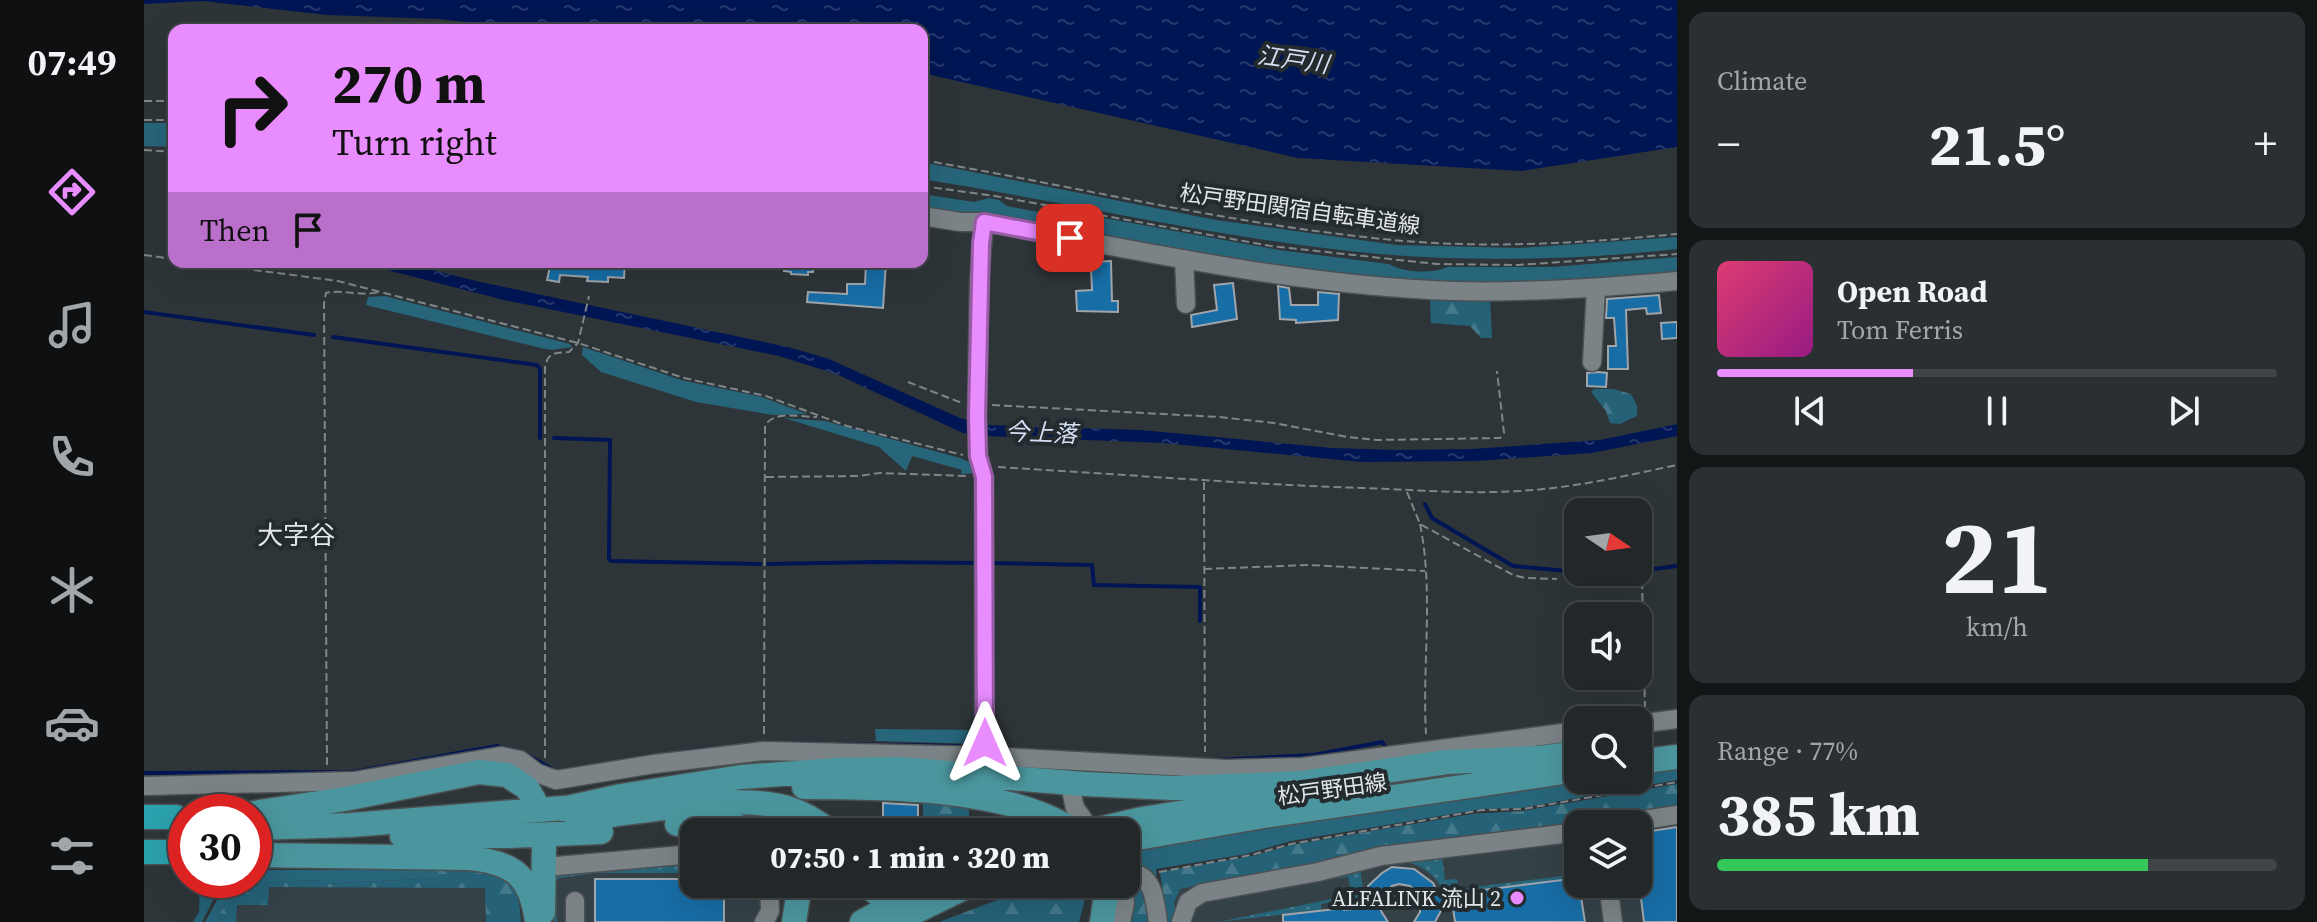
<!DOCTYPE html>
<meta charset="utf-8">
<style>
:root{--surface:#22282a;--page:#2a3032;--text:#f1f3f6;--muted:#a2a6a8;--line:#3f4447;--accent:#e98dfe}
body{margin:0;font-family:"Source Serif 4","Noto Sans JP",serif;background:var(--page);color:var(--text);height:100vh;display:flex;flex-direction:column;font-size:30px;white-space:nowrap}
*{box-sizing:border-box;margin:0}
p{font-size:26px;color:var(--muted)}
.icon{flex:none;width:44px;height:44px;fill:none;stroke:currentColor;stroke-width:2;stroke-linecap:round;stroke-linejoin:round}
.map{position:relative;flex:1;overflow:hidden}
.sheet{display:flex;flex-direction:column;gap:12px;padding:12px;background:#131617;width:640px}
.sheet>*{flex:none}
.hud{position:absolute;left:24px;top:24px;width:760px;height:244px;border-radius:16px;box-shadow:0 8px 32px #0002,0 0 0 2px var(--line);background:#e98dfe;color:#111;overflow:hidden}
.needle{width:52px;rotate:103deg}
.buttons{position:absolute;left:1420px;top:498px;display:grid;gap:16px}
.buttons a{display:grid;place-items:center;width:88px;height:88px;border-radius:16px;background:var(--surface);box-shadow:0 8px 32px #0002,0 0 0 2px var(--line);font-size:40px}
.speed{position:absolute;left:24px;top:794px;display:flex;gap:16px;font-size:40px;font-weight:700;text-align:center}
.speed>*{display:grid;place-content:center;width:104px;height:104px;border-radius:50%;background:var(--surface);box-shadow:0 8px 32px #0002,0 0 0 2px var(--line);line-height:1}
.speed .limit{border:12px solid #d22;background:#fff;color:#111}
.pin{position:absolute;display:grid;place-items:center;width:68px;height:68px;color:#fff;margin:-34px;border-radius:16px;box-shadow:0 4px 12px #0006}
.me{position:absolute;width:88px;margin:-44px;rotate:0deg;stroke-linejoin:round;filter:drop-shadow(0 0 6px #0008)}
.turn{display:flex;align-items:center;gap:28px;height:168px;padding:0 32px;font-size:36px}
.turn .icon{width:104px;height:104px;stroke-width:2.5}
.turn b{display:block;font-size:56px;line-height:68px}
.then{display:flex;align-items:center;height:76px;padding:0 32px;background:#0003;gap:16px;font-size:30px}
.big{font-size:60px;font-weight:800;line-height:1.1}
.sheet .tile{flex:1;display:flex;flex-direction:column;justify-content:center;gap:12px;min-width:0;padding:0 28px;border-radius:16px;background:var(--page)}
.sheet .dial{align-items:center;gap:0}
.dial b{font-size:104px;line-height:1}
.song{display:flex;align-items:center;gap:24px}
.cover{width:96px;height:96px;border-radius:12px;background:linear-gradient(135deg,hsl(340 70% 55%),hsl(310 70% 35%))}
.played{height:8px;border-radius:4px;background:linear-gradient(90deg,var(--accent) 35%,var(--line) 35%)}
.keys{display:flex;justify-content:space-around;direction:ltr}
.heat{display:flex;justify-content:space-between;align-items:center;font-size:44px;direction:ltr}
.charge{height:12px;border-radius:6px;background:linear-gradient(90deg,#34c759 77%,var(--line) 0)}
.trip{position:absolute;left:536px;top:818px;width:460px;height:80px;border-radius:16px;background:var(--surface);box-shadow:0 8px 32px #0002,0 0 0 2px var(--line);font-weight:800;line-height:80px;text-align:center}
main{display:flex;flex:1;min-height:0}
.tab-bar{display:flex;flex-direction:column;width:144px;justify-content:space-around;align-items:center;background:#0e1011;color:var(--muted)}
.tab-bar .icon{width:56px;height:56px}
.tab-bar .selected{color:var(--accent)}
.tab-bar b{font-size:36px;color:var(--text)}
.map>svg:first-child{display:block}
</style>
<main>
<nav class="tab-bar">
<b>07:49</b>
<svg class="icon selected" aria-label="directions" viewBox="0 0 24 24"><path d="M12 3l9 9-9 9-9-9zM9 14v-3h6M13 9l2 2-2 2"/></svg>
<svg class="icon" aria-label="music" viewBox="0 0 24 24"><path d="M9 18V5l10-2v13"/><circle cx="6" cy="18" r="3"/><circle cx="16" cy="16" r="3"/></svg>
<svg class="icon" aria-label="phone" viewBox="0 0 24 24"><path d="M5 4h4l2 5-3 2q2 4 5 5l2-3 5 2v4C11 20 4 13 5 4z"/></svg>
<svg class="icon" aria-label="climate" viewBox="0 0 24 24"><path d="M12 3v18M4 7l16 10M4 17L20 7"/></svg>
<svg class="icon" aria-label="car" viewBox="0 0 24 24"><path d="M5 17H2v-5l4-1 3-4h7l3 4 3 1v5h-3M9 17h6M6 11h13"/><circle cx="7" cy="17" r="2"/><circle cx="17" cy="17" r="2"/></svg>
<svg class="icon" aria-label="filters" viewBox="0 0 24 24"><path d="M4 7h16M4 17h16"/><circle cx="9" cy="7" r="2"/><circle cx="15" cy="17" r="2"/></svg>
</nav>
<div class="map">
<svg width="1533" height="922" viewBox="0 0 1533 922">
<defs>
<pattern id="forest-firs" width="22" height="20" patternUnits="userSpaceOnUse" patternTransform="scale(2)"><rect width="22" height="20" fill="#256277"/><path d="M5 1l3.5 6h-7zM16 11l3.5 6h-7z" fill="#44788a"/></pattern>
<pattern id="garden-dots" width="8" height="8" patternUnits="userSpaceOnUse" patternTransform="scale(2)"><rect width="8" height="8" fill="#27657b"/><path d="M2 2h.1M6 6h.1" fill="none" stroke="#467b8e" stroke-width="1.8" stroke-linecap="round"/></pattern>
<pattern id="water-ripples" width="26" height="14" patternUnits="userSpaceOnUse" patternTransform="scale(2)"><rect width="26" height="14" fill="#001554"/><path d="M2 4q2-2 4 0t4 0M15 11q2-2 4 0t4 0" fill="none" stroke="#25376d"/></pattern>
</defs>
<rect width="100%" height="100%" fill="#2e3538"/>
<path fill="#344147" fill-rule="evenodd" d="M1533,784V922H1023L1016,872L1108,856L1147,845L1328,814L1379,811ZM1434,824H1494V884H1434Z
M550,861V884H615L616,913L609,922H410V879L415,875Z
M294,870L374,899L377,922H72L100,883L177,880Z"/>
<path fill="#27657b" d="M0,123H30V147L0,146Z
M778,162L1072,220L1252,245L1375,248L1533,237V249C1433,260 1335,262 1235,254C1082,240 930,203 778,179Z
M778,194L830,202L845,198L855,200L863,206L899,213L911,209L1135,250L1245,264C1261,273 1287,274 1304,267H1408L1533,257V277L1387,287L1199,277L778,212Z
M241,296L426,344L428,347L407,350L397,348L222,305L224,297Z
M439,347L537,380L618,397L663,414L629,415L552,402L457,372L438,355Z
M640,418L681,421L816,458L830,464L831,473L817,474L818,470L768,456L762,471L735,447Z
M731,729L835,730L837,744L732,741Z
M1533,768V780L1377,808L1338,809L1147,841L1102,854L1012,869L1013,886L997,869L982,861V857L992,855L991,852L1087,834L1452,780H1494V774Z
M826,820L880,830L825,832Z
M294,865V878L177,884L176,880L101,883L82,902L72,922H61L82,884L87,880H110V870H291Z"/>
<path fill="url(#forest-firs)" d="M1286,298L1346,300L1348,338H1337L1326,326L1287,323Z
M1450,389H1469L1487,394L1493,406V416L1476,424L1466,423L1462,411L1447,392Z
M1533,784V806L1472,814L1427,824L1267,844L1036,889L1030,903L1033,922H1023L1016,872L1108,856L1147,845L1328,814L1379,811Z
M779,801L825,808V832H779Z
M332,869C367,879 375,884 377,922H342L341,888L125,887L124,905H93L92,922H72L82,902L100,883L177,880L178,884L294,878V870Z
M56,880H83L73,892L58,922H49L55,912Z
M996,882L1009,922H988L991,886Z
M896,884H939L941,899L935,922H795Z"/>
<path fill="url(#garden-dots)" d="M1298,855L1301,880L1313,879L1315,889L1434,874V878L1308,894V903H1302C1298,880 1283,866 1261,862Z
M550,861V873H453L415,878L412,881L413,922H410V879L415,875Z
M1216,867L1219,889L1210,906L1198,907L1197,897L1208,895L1204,877L1195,878L1194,875Z
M1188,899L1189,902L1177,904V910L1074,922Z"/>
<path fill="url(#water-ripples)" d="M0,0H1533V147L1377,171L1154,158L778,73V30H395L295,19L183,15L59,1L0,4Z
M212,262H257L332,281L644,347L685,359L816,418L843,425L997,430L1188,448L1253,450L1328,449L1456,440L1533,424V436L1448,453L1331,461L1218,462L1019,443L840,436L819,433L692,374L635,356L360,300Z"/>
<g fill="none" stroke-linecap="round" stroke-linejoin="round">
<path stroke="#001554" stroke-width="4" d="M0,312L170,335
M189,337L393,365L396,369V438
M410,438L466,440L465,559L467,561L616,564
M1281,504L1288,518L1369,566L1434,572
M844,563L948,565L950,585L1056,587V621
M624,564L732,562L835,563
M1494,571L1533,566
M1439,572H1483
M627,743L814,746
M846,747L870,749
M531,753L570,748
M1074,760L1170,755L1238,742L1241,746
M0,773L209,772L353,746L378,752L408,769"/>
</g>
<path fill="#176da5" stroke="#9fa5ab" stroke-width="2" d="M915,249L949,255L948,262L967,261L968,301H974V312L933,311L932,291L948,290L947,269L913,262Z
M407,262L463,267V262H481L480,278L464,277V282L443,281L444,277L416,275L415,282L403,280Z
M640,262H670L669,272H664V275L647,274V272L640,271Z
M722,262H742L739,308L663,302L664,292L703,294V284H721Z
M1089,283L1093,319L1048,327L1047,315L1073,310L1070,285Z
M1134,286L1145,288L1147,305H1174V292L1195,294L1194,320L1152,323V320L1136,319Z
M1515,295L1517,313L1503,314L1502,308L1482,310L1484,369H1464V346H1472L1470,318H1462L1463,299Z
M1533,322V338L1518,339L1517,323Z
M1454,372L1463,373L1462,387L1443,386V373Z
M739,803L774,805V827L739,826Z
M1533,827V922H1500L1494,875V833Z
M1248,867L1270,869L1289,883L1295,895L1306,894L1291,922H1270L1276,912V896L1266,886L1255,884L1248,886L1240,895L1237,911L1244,922H1139V915L1200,908V910L1220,908L1224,886L1238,873Z
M1434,878L1441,922H1311L1307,894Z
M451,879H550V884H580V922H451Z"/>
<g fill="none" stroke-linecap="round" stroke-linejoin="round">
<defs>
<path id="minor" d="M778,216L816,222H840C995,251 1151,285 1309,291C1384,293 1458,288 1533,281
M840,222L835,284L833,416L834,456L840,477V756
M1040,259L1042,304
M1448,362L1452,288
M1494,724L1533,719
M0,786L210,781L357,756L376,760L393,773L412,780L510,764L620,751L840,756L1082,769L1159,767L1434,731
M927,790L931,808L939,819
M1472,824L1533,815
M401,867L550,854
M982,874C1010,870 1011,902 1014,922
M1464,884L1469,922
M431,901V922
M620,922L626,911L625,884
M977,922L981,903L979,884
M1037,922L1044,902L1058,893L1174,872L1237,856L1434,832"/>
<path id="major" d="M1379,760L1434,753
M1494,762L1533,757
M660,787C736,787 853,787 920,825
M419,809L477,796L597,777L692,770L755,769L941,784L1030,788L1158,783L1303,762L1394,758
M110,813L201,799L335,772L363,775L383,788L390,800
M433,819C492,814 595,790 649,810C663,815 675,823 687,832
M533,824L578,822L613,832
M110,828L207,825L432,807
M943,832L998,819L1129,798
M258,836H365L457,832
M982,840L1120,816L1434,770
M110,855L324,858C370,862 387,876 393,922
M723,884C734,895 746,905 761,907
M399,912L400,847
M650,922L654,896L652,884
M718,922L765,896
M750,922L828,884
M958,922L962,895L960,884"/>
<path id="highway" d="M0,817H32
M0,852H32"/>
</defs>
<use href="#minor" stroke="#4b5153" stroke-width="21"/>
<use href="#major" stroke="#4b5153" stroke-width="27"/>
<use href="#highway" stroke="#4b5153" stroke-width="27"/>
<path stroke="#808688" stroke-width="2" stroke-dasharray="8 4" stroke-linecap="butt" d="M0,101H30
M0,120H30
M0,150L30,152
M778,160C935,187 1090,225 1249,240C1344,249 1439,243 1533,234
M778,186L851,196L1127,246L1292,264L1374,265L1533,254
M0,255L30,259
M50,262L194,281L434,343L540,378L622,396L703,426L819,455
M764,382L818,403
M848,405L1075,417L1130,423L1203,437L1233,440L1356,438L1360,433L1353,371
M854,467C975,474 1097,484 1219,488C1276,490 1332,495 1389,490C1438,486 1485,475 1533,465
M622,477L714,476L736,473L823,476
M1060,482L1061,752
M1263,492L1276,524L1369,575L1381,578L1413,579
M1276,524C1290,592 1278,665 1282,734
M1060,569L1165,565L1281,571
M1498,581L1501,708
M620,734L621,426C629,410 657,417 673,417
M401,758V367C404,352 411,353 425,352L434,343L445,296
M183,765L180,303L182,293C200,289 217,297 235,292
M1015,872L1107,855L1147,844L1338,810L1379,809L1533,782"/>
<use href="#minor" stroke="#7b8386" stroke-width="18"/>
<use href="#major" stroke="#4b969e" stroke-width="24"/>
<use href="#highway" stroke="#2ba2ae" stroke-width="24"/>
</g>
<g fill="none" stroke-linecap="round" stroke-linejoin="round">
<defs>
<path id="route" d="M841,743L840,477L834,456L833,416L837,243L840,222L926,238"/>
</defs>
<use href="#route" stroke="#975ca5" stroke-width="20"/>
<use href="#route" stroke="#e98dfe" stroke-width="14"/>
</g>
<circle fill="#e98dfe" stroke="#242b2e" stroke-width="3" cx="1373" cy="898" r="8"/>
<g text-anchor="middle" stroke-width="8" stroke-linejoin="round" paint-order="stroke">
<g font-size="22" fill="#e1e6e8" stroke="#242b2e">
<text transform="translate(1156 209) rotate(8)" y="8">松戸野田関宿自転車道線</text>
<text transform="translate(1188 789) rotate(-8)" y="8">松戸野田線</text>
</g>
<g font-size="22" fill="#e1e6e8" stroke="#242b2e" text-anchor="end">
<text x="1357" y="906">ALFALINK 流山 2</text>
</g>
<g font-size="24" font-style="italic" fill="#d3def2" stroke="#242b2e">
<text transform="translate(1149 60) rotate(8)" y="8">江戸川</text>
<text transform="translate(897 433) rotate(2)" y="8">今上落</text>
</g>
<g font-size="26" fill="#e1e6e8" stroke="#242b2e">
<text x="152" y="544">大字谷</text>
</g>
</g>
</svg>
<div class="buttons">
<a><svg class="needle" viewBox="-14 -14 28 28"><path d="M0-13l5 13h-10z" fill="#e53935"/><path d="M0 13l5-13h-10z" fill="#a2a6a8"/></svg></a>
<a><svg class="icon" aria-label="sound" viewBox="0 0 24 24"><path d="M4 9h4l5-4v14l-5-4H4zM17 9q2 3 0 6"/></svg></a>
<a><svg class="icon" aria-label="search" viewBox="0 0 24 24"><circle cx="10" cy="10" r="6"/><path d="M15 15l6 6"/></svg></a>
<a><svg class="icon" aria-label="layers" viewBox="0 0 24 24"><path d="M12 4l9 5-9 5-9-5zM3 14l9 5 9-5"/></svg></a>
</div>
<div class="speed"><div class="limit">30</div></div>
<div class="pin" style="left:926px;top:238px;background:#d93025"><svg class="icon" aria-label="arrive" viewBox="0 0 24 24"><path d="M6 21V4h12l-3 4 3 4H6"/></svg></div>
<svg class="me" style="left:841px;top:743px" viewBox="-20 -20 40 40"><path d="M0-17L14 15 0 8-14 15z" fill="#e98dfe" stroke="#fff" stroke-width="4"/></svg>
<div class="trip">07:50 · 1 min · 320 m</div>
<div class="hud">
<div class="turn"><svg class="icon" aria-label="right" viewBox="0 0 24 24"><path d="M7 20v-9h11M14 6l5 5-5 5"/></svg><div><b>270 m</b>Turn right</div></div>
<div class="then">Then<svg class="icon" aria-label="arrive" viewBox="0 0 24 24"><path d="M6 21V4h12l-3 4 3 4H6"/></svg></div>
</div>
</div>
<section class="sheet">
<div class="tile"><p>Climate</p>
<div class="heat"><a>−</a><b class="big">21.5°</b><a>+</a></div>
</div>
<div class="tile">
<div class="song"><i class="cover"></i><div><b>Open Road</b><p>Tom Ferris</p></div></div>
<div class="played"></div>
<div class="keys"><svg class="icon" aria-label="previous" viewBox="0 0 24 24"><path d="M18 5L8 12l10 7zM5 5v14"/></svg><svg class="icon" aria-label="pause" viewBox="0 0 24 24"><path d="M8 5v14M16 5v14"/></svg><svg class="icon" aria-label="next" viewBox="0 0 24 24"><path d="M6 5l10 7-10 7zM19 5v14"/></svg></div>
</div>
<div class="tile dial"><b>21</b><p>km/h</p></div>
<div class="tile"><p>Range · 77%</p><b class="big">385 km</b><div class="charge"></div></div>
</section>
</main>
